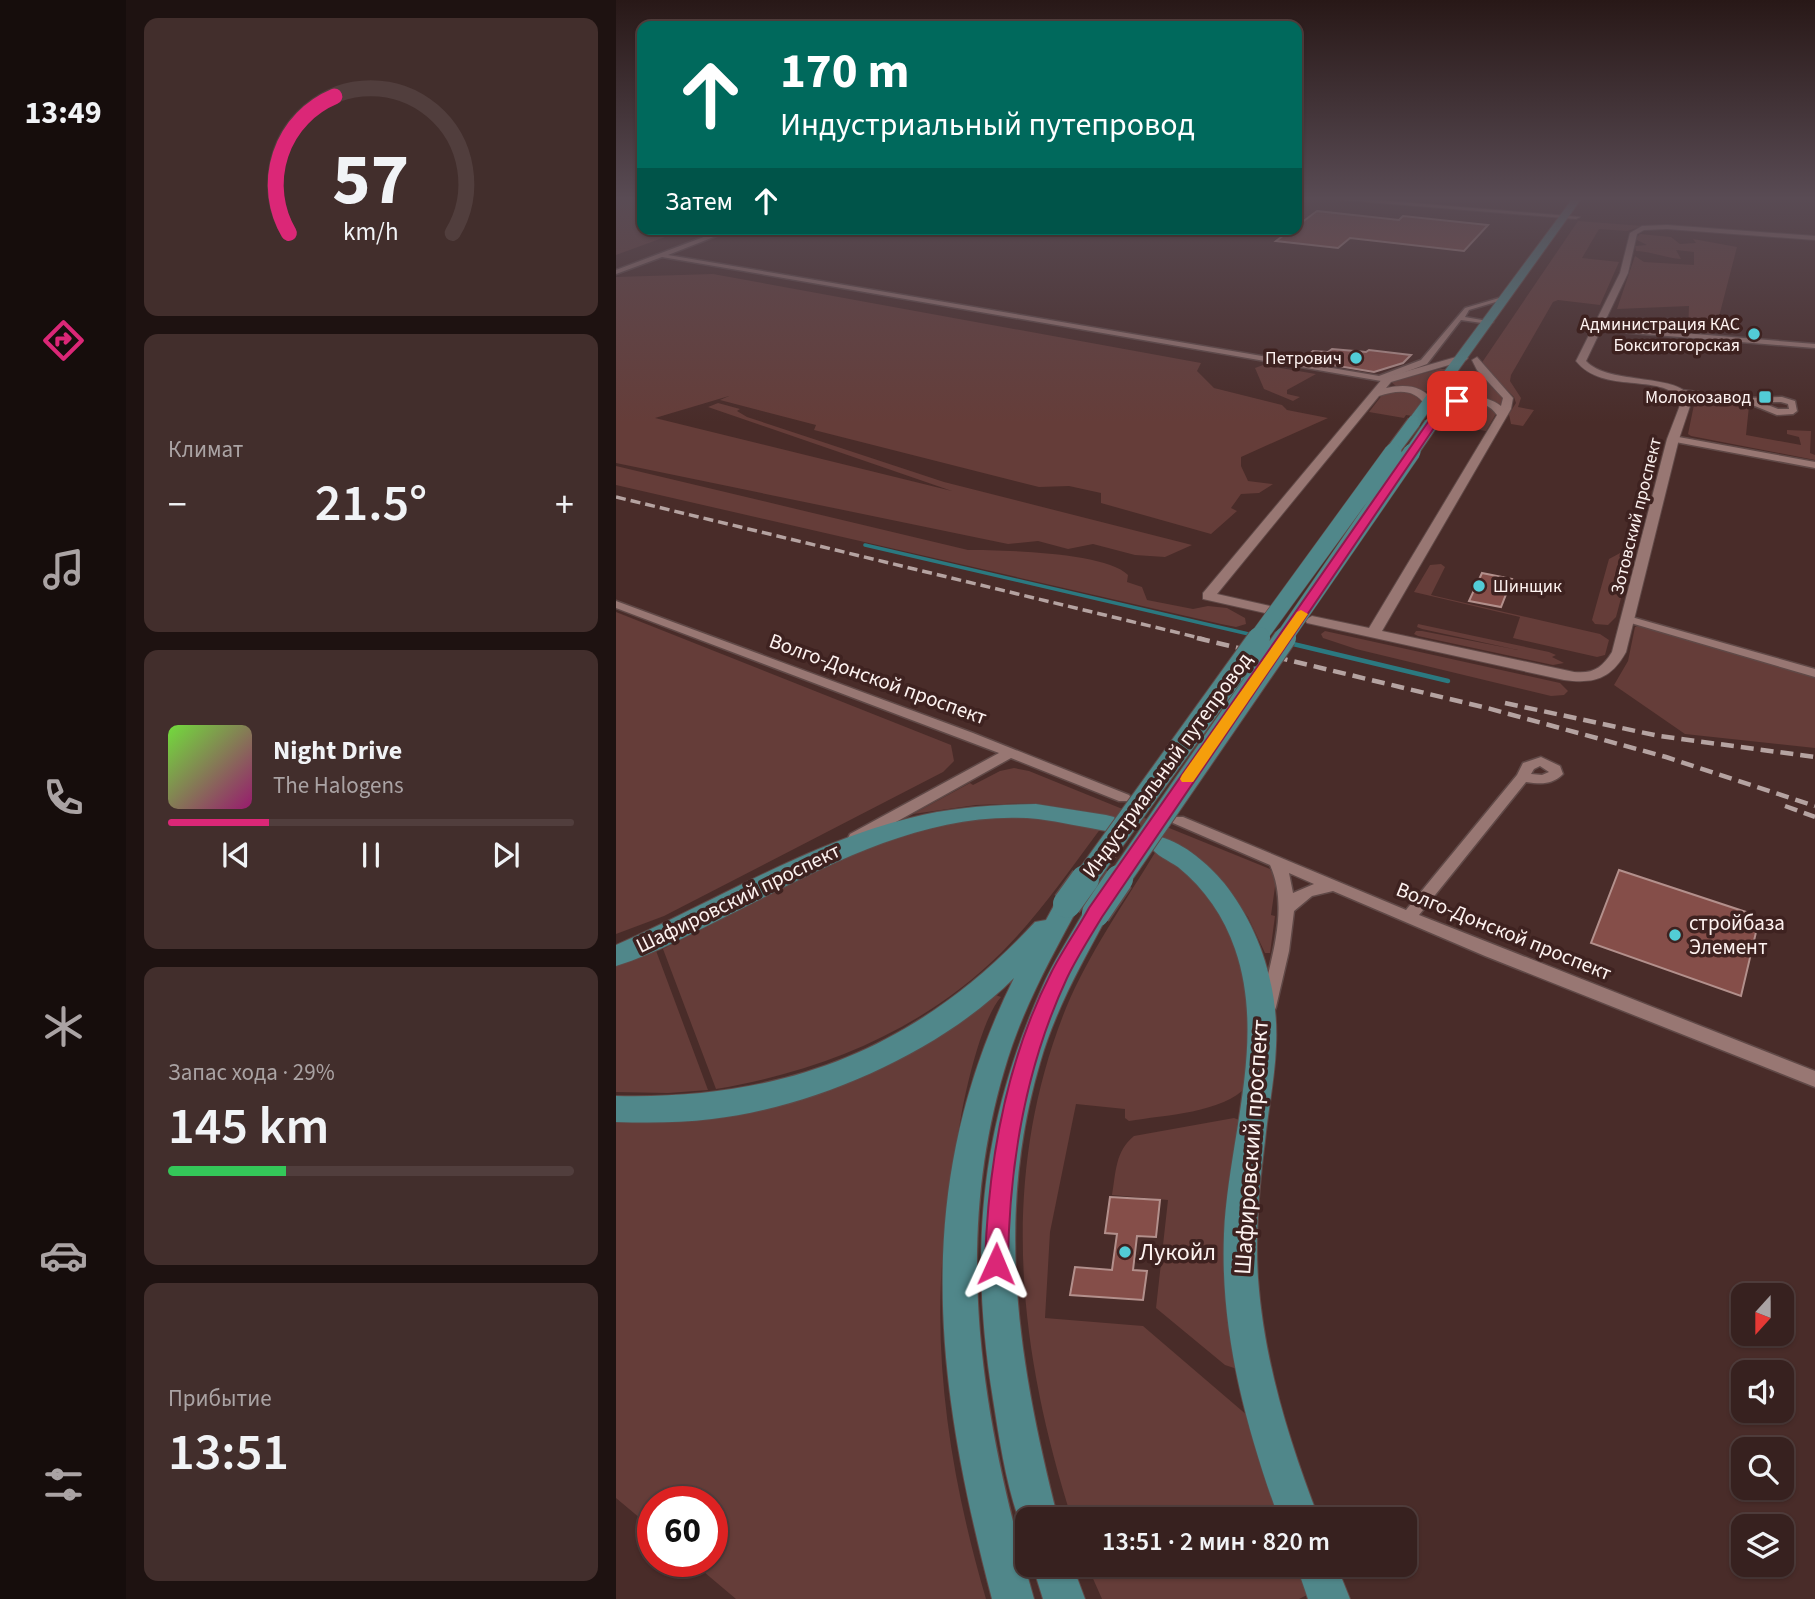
<!DOCTYPE html>
<html lang="ru">
<meta charset="utf-8">
<style>
:root{--surface:#37211f;--page:#422e2c;--text:#f1f3f6;--muted:#aaa3a4;--line:#513e3d;--accent:#db2777}
body{margin:0;font-family:"Source Sans 3",sans-serif;background:var(--page);color:var(--text);height:100vh;display:flex;flex-direction:column;font-size:26px;white-space:nowrap}
*{box-sizing:border-box;margin:0}
p{font-size:23px;color:var(--muted)}
.icon{flex:none;width:38px;height:38px;fill:none;stroke:currentColor;stroke-width:2;stroke-linecap:round;stroke-linejoin:round}
.map{position:relative;flex:1;overflow:hidden}
.drawer{display:flex;flex-direction:column;gap:18px;padding:18px;background:#1e1211;width:490px}
.drawer>*{flex:none}
.banner{position:absolute;left:21px;top:21px;width:665px;height:214px;border-radius:14px;box-shadow:0 2px 5px #0004,0 0 0 2px var(--line);background:#00695c;color:#fff;overflow:hidden}
.needle{width:46px;rotate:201deg}
.controls{position:absolute;left:1115px;top:1283px;display:grid;gap:14px}
.controls a{display:grid;place-items:center;width:63px;height:63px;border-radius:14px;background:var(--surface);box-shadow:0 2px 5px #0004,0 0 0 2px var(--line);font-size:35px}
.speed{position:absolute;left:21px;top:1486px;display:flex;gap:14px;font-size:35px;font-weight:700;text-align:center}
.speed>*{display:grid;place-content:center;width:91px;height:91px;border-radius:50%;background:var(--surface);box-shadow:0 2px 5px #0004,0 0 0 2px var(--line);line-height:1}
.speed .limit{border:10px solid #d22;background:#fff;color:#111}
.pin{position:absolute;display:grid;place-items:center;width:60px;height:60px;color:#fff;margin:-30px;border-radius:14px;box-shadow:0 4px 10px #0006}
.me{position:absolute;width:77px;margin:-38px;rotate:1deg;stroke-linejoin:round;filter:drop-shadow(0 0 5px #0008)}
.turn{display:flex;align-items:center;gap:24px;height:147px;padding:0 28px;font-size:32px}
.turn .icon{width:91px;height:91px;stroke-width:2.5}
.turn b{display:block;font-size:49px;line-height:60px}
.then{display:flex;align-items:center;height:66px;padding:0 28px;background:#0003;gap:14px;font-size:26px}
.big{font-size:52px;font-weight:600;line-height:1.1}
.drawer .widget{flex:1;display:flex;flex-direction:column;justify-content:center;gap:10px;min-width:0;padding:0 24px;border-radius:14px;background:var(--page)}
.drawer .dial{align-items:center;gap:0}
.dial svg{height:182px;overflow:visible;fill:none;stroke:var(--line);stroke-width:7;stroke-linecap:round;text-anchor:middle}
.dial text{fill:var(--text);stroke:none}
.song{display:flex;align-items:center;gap:21px}
.cover{width:84px;height:84px;border-radius:10px;background:linear-gradient(135deg,hsl(100 70% 55%),hsl(320 70% 35%))}
.played{height:7px;border-radius:4px;background:linear-gradient(90deg,var(--accent) 25%,var(--line) 25%)}
.keys{display:flex;justify-content:space-around;direction:ltr}
.heat{display:flex;justify-content:space-between;align-items:center;font-size:38px;direction:ltr}
.charge{height:10px;border-radius:5px;background:linear-gradient(90deg,#34c759 29%,var(--line) 0)}
.trip{position:absolute;left:399px;top:1507px;width:402px;height:70px;border-radius:14px;background:var(--surface);box-shadow:0 2px 5px #0004,0 0 0 2px var(--line);font-weight:600;line-height:70px;text-align:center}
main{display:flex;flex:1;min-height:0}
.tabs{display:flex;flex-direction:column;width:126px;justify-content:space-around;align-items:center;background:#160d0c;color:var(--muted)}
.tabs .icon{width:49px;height:49px}
.tabs .active{color:var(--accent)}
.tabs b{font-size:32px;color:var(--text)}
.map>svg:first-child{display:block}
</style>
<main>
<nav class="tabs">
<b>13:49</b>
<svg class="icon active" aria-label="directions" viewBox="0 0 24 24"><path d="M12 3l9 9-9 9-9-9zM9 14v-3h6M13 9l2 2-2 2"/></svg>
<svg class="icon" aria-label="music" viewBox="0 0 24 24"><path d="M9 18V5l10-2v13"/><circle cx="6" cy="18" r="3"/><circle cx="16" cy="16" r="3"/></svg>
<svg class="icon" aria-label="phone" viewBox="0 0 24 24"><path d="M5 4h4l2 5-3 2q2 4 5 5l2-3 5 2v4C11 20 4 13 5 4z"/></svg>
<svg class="icon" aria-label="climate" viewBox="0 0 24 24"><path d="M12 3v18M4 7l16 10M4 17L20 7"/></svg>
<svg class="icon" aria-label="car" viewBox="0 0 24 24"><path d="M5 17H2v-5l4-1 3-4h7l3 4 3 1v5h-3M9 17h6M6 11h13"/><circle cx="7" cy="17" r="2"/><circle cx="17" cy="17" r="2"/></svg>
<svg class="icon" aria-label="filters" viewBox="0 0 24 24"><path d="M4 7h16M4 17h16"/><circle cx="9" cy="7" r="2"/><circle cx="15" cy="17" r="2"/></svg>
</nav>
<section class="drawer">
<div class="widget dial"><svg viewBox="0 0 100 80">
<path d="M14 69A42 42 0 1 1 86 69"/>
<path d="M14 69A42 42 0 0 1 34 9" stroke="#db2777"/>
<text x="50" y="56" font-size="32" font-weight="700">57</text>
<text x="50" y="72" font-size="11">km/h</text>
</svg></div>
<div class="widget"><p>Климат</p>
<div class="heat"><a>−</a><b class="big">21.5°</b><a>+</a></div>
</div>
<div class="widget">
<div class="song"><i class="cover"></i><div><b>Night Drive</b><p>The Halogens</p></div></div>
<div class="played"></div>
<div class="keys"><svg class="icon" aria-label="previous" viewBox="0 0 24 24"><path d="M18 5L8 12l10 7zM5 5v14"/></svg><svg class="icon" aria-label="pause" viewBox="0 0 24 24"><path d="M8 5v14M16 5v14"/></svg><svg class="icon" aria-label="next" viewBox="0 0 24 24"><path d="M6 5l10 7-10 7zM19 5v14"/></svg></div>
</div>
<div class="widget"><p>Запас хода · 29%</p><b class="big">145 km</b><div class="charge"></div></div>
<div class="widget"><p>Прибытие</p><b class="big">13:51</b></div>
</section>
<div class="map">
<svg width="1199" height="1599" viewBox="0 0 1199 1599">
<rect width="100%" height="100%" fill="#492c29"/>
<path fill="#653d39" d="M4,198H26V229H71L0,255V200Z
M962,221L1027,226L1011,231L983,229L966,258L1003,262L984,305L942,300L937,302L895,375L894,381L905,398L902,407L918,410L907,426L895,424L893,414L900,403L898,397L865,364Z
M1024,234L1055,237L1064,244L1080,243L1077,239L1121,247L1099,332L1095,334L1072,332L1073,306L1001,309L1019,256L1028,262L1078,265V252L1060,250L1065,259C1049,258 1038,252 1020,251L1019,246L1031,245L1019,239Z
M97,274L585,363L581,371L598,388L666,405L671,410L712,418L625,457V466L632,481L657,484L643,493L625,494L615,508L621,511L595,534L485,503V493L453,486L423,487L198,430L200,425L104,400L113,396L39,418L336,491L92,407L102,403L124,409L121,411L131,417L328,482L576,545L549,557L519,555L477,544L452,549L422,541L392,544L0,463V277Z
M647,365L700,374L671,390V394L684,397L677,401L648,389L639,368Z
M824,369H830L814,392L780,386L775,382Z
M859,373H864L890,397L886,405L869,399L844,396Z
M774,391H793L807,401L797,416L790,415L788,418L753,412L767,394Z
M1080,395L1131,403L1133,406L1130,435L1185,445L1183,437L1171,434V430L1195,431L1194,453L1199,455V460L1075,436L1072,434Z
M865,402L881,412L870,431L834,425L835,422L829,421L842,403Z
M0,466L352,550C385,550 490,552 512,575L511,582L526,587L531,600L577,609L592,606L611,608L629,618L630,624L620,627L605,624L0,485Z
M1006,552L1017,553L1000,617L992,625L979,624L976,620L993,559Z
M825,564L829,567L815,595L984,634L993,640L989,655L981,657L897,638L904,617L798,592L814,565Z
M0,612L335,745L338,761L327,772L48,916L0,934Z
M802,624L933,652L940,655L936,657L948,663L937,665L802,636L798,634L800,631H806L902,650L806,629L801,627Z
M1026,624L1199,676V748L1069,734L998,685L1012,661L1019,627Z
M709,631L944,683L952,691L948,695L935,696L740,649L707,638L705,634Z
M398,768L413,771L654,869L660,880L655,915L659,916L654,953H649L632,917L601,876L529,829L475,812L418,803L360,805L297,814L354,783L357,785L384,771Z
M373,816L423,817L485,828C453,871 422,916 385,953C307,1030 207,1071 100,1089L47,949L147,898L145,895L285,833Z
M540,851L586,886L613,922L635,991L631,1086C608,1113 548,1115 513,1121L509,1118V1109L460,1104L434,1232L429,1318L527,1326L632,1416L666,1519H456C402,1349 382,1178 450,1008C473,953 509,902 540,851Z
M39,948L92,1090L52,1093L0,1092V962Z
M377,994L385,997C366,1018 350,1088 345,1117C335,1171 328,1225 325,1280C320,1387 340,1497 370,1599H120L75,1561H96V1502H37V1529L0,1498V1116L121,1111Z
M618,1118L626,1121L621,1369L609,1365L540,1308L552,1200L496,1195C500,1173 499,1151 518,1136Z
M471,1565H683L693,1594L683,1599H486Z"/>
<g fill="none" stroke-linecap="round" stroke-linejoin="round">
<path stroke="#2b7980" stroke-width="3.5" d="M249,545L637,635"/>
<path stroke="#2b7980" stroke-width="4.5" d="M673,643L832,681"/>
</g>
<path fill="#854e49" stroke="#b3908c" stroke-width="2" d="M701,211L783,220L787,216L872,225L848,251L734,238L722,248L660,241L676,229H681V226Z
M716,349L750,352L753,350L795,355L787,363L758,372L686,360L697,351L712,352Z
M866,573L896,579L885,607L853,601Z
M1003,870L1130,912L1127,923L1141,928L1125,996L975,943Z
M494,1197L544,1200L540,1237L521,1236L517,1270L531,1271L527,1300L454,1295L459,1267L496,1270L501,1234L489,1233Z"/>
<g fill="none" stroke-linecap="round" stroke-linejoin="round">
<defs>
<path id="minor" d="M109,229H118L52,255L763,376L805,360L849,308L890,296L893,298L853,310L849,317L877,322L873,324L845,320L811,364L773,378L775,380L771,382L46,257L0,274V270Z
M982,326L1199,344V348L979,330Z
M1065,390L1131,398L1166,397L1179,401L1181,411L1177,414L1161,415L1129,402L1062,394V390ZM1144,402H1165L1172,404L1173,409H1162Z
M1057,436L1199,462V468L1054,441V437Z
M0,601L357,733L513,795L515,798L513,801H503L395,758L244,842H234L232,838L234,834L383,753L0,608Z
M1012,616L1199,669V677L1008,621V617Z
M925,757L944,766L947,774C936,785 925,784 910,782L803,915L1199,1071V1087L869,956L717,891L696,896L678,911L673,951L660,1007L658,1012L652,1014L646,1012L644,1007C654,962 674,909 654,865L557,823L555,820L557,817H567L790,910L901,775L907,763ZM924,766L933,772L926,775L915,774L918,769ZM673,873L698,884L677,893Z"/>
<path id="tertiary" d="M703,198H737L964,217L960,219Z
M1051,225L1199,236V240L1051,229L1028,230L1021,234L1012,273L970,361C993,386 1066,372 1076,400L1063,439L1010,652C995,679 978,684 948,680L691,623L689,620L696,616L753,628L881,415C868,397 848,403 829,408L824,405C841,394 869,393 885,406L887,398L861,370L856,360L861,357L897,398L895,409L766,631L958,672C977,674 986,668 996,652L1051,439L1066,400C1044,372 987,395 960,361L1004,273L1014,233L1026,226Z
M847,355L852,358L850,360L775,382L770,388C789,384 808,385 818,403L809,405C798,388 781,390 763,396L601,594L654,606V612L649,613L587,599V593L767,378Z"/>
<path id="primary" d="M957,198H966L803,425H793V419Z
M420,804L490,815L498,817L502,823L498,829L490,831C467,827 445,822 422,819C314,809 214,864 121,911C82,930 42,953 0,966V945C96,903 192,843 294,818C336,807 377,805 420,804Z
M545,837C569,844 592,864 608,883C644,928 663,989 660,1046C659,1078 652,1110 649,1141C643,1187 639,1233 642,1278C648,1362 673,1441 703,1519H663C630,1427 604,1333 608,1234C612,1140 651,1041 619,949C608,917 589,889 562,867C552,860 540,856 533,845L537,839Z
M451,895L460,898L464,904C437,954 409,1004 392,1058C334,1241 366,1419 418,1599H376C319,1381 294,1188 398,978C324,1052 200,1107 96,1119C64,1123 32,1123 0,1122V1096C170,1100 303,1048 419,922L430,920L442,898Z
M480,904L489,906L493,913C467,961 439,1010 424,1063C378,1219 403,1365 442,1519H411V1534L408,1533C391,1492 384,1443 377,1399C353,1252 364,1127 425,990C437,961 456,934 471,906Z
M416,1564H456L469,1599H427Z
M680,1564H720L734,1599H692Z"/>
</defs>
<use href="#minor" stroke="#604947" stroke-width="3"/>
<use href="#tertiary" stroke="#604947" stroke-width="2"/>
<use href="#primary" stroke="#604947" stroke-width="2"/>
<use href="#minor" fill="#987773" fill-rule="evenodd"/>
<use href="#tertiary" fill="#987773" fill-rule="evenodd"/>
<use href="#primary" fill="#50878a" fill-rule="evenodd"/>
<path stroke="#b5a3a1" stroke-width="3.5" stroke-dasharray="10 5" stroke-linecap="butt" d="M0,497L588,639"/>
<path stroke="#b5a3a1" stroke-width="4.5" stroke-dasharray="13 7" stroke-linecap="butt" d="M581,638L871,708L1050,757L1199,806
M889,703L1043,736L1199,757
M1169,806L1199,817"/>
<defs>
<path id="primary-bridge-far3" d="M775,453L798,422
M795,453L815,424"/>
<path id="primary-bridge-far2" d="M641,639L777,452
M667,639L796,452"/>
<path id="primary-bridge-far1" d="M468,881L643,638
M502,881L669,638"/>
<path id="primary-bridge" d="M451,904L469,879
M480,913L503,879"/>
</defs>
<use href="#primary-bridge-far3" stroke="#604947" stroke-width="15" stroke-linecap="butt"/>
<use href="#primary-bridge-far2" stroke="#604947" stroke-width="18" stroke-linecap="butt"/>
<use href="#primary-bridge-far1" stroke="#604947" stroke-width="24" stroke-linecap="butt"/>
<use href="#primary-bridge" stroke="#604947" stroke-width="31" stroke-linecap="butt"/>
<use href="#primary-bridge-far3" stroke="#50878a" stroke-width="13"/>
<use href="#primary-bridge-far2" stroke="#50878a" stroke-width="17"/>
<use href="#primary-bridge-far1" stroke="#50878a" stroke-width="22"/>
<use href="#primary-bridge" stroke="#50878a" stroke-width="28"/>
</g>
<linearGradient id="sky" x2="0" y2="1"><stop stop-color="#281817"/><stop offset="0.47" stop-color="#594b54"/><stop offset="1" stop-color="#594b54" stop-opacity="0"/></linearGradient>
<rect width="1199" height="422" fill="url(#sky)"/>
<path fill="#db2777" stroke="#8e194d" stroke-width="2" d="M841,398L845,401L833,407L820,425L486,917C474,937 461,957 451,978C409,1068 393,1165 392,1264L389,1272L380,1275L372,1272L369,1264C372,1163 389,1063 435,973C446,951 461,930 473,908L812,422L826,403Z"/>
<path fill="#f59e0b" d="M685,610L692,614L577,782H566L564,779L566,775L681,612Z"/>
<g fill="#52ccd6" stroke="#3e2220" stroke-width="2.5">
<circle cx="1138" cy="334" r="7"/>
<circle cx="740" cy="358" r="7"/>
<rect x="1142" y="390" width="14" height="14" rx="3.5"/>
<circle cx="863" cy="586" r="7"/>
<circle cx="1059" cy="935" r="7"/>
<circle cx="509" cy="1252" r="7"/>
</g>
<g text-anchor="middle" stroke-width="7" stroke-linejoin="round" paint-order="stroke">
<g font-size="18" fill="#fdf2f0" stroke="#3e2220" text-anchor="end">
<text x="1124" y="330">Администрация КАС<tspan x="1124" dy="21">Бокситогорская</tspan></text>
<text x="726" y="364">Петрович</text>
<text x="1135" y="403">Молокозавод</text>
<text x="877" y="592" text-anchor="start">Шинщик</text>
</g>
<g font-size="18" fill="#fdf2f0" stroke="#3e2220">
<text transform="translate(1020 516) rotate(-76)" y="6">Зотовский проспект</text>
</g>
<g font-size="21" fill="#fdf2f0" stroke="#3e2220">
<text transform="translate(262 679) rotate(20)" y="7">Волго-Донской проспект</text>
<text transform="translate(551 765) rotate(-54)" y="7">Индустриальный путепровод</text>
<text transform="translate(122 898) rotate(-26)" y="7">Шафировский проспект</text>
<text transform="translate(888 931) rotate(22)" y="7">Волго-Донской проспект</text>
</g>
<g font-size="21" fill="#fdf2f0" stroke="#3e2220" text-anchor="start">
<text x="1073" y="930">стройбаза<tspan x="1073" dy="24">Элемент</tspan></text>
</g>
<g font-size="24" fill="#fdf2f0" stroke="#3e2220">
<text transform="translate(635 1147) rotate(-86)" y="8">Шафировский проспект</text>
</g>
<g font-size="24" fill="#fdf2f0" stroke="#3e2220" text-anchor="start">
<text x="523" y="1260">Лукойл</text>
</g>
</g>
</svg>
<div class="controls">
<a><svg class="needle" viewBox="-14 -14 28 28"><path d="M0-13l5 13h-10z" fill="#e53935"/><path d="M0 13l5-13h-10z" fill="#aaa3a4"/></svg></a>
<a><svg class="icon" aria-label="sound" viewBox="0 0 24 24"><path d="M4 9h4l5-4v14l-5-4H4zM17 9q2 3 0 6"/></svg></a>
<a><svg class="icon" aria-label="search" viewBox="0 0 24 24"><circle cx="10" cy="10" r="6"/><path d="M15 15l6 6"/></svg></a>
<a><svg class="icon" aria-label="layers" viewBox="0 0 24 24"><path d="M12 4l9 5-9 5-9-5zM3 14l9 5 9-5"/></svg></a>
</div>
<div class="speed"><div class="limit">60</div></div>
<div class="pin" style="left:841px;top:401px;background:#d93025"><svg class="icon" aria-label="arrive" viewBox="0 0 24 24"><path d="M6 21V4h12l-3 4 3 4H6"/></svg></div>
<svg class="me" style="left:380px;top:1264px" viewBox="-20 -20 40 40"><path d="M0-17L14 15 0 8-14 15z" fill="#db2777" stroke="#fff" stroke-width="4"/></svg>
<div class="trip">13:51 · 2 мин · 820 m</div>
<div class="banner">
<div class="turn"><svg class="icon" aria-label="ahead" viewBox="0 0 24 24"><path d="M12 20V5M6 11l6-6 6 6"/></svg><div><b>170 m</b>Индустриальный путепровод</div></div>
<div class="then">Затем<svg class="icon" aria-label="ahead" viewBox="0 0 24 24"><path d="M12 20V5M6 11l6-6 6 6"/></svg></div>
</div>
</div>
</main>
